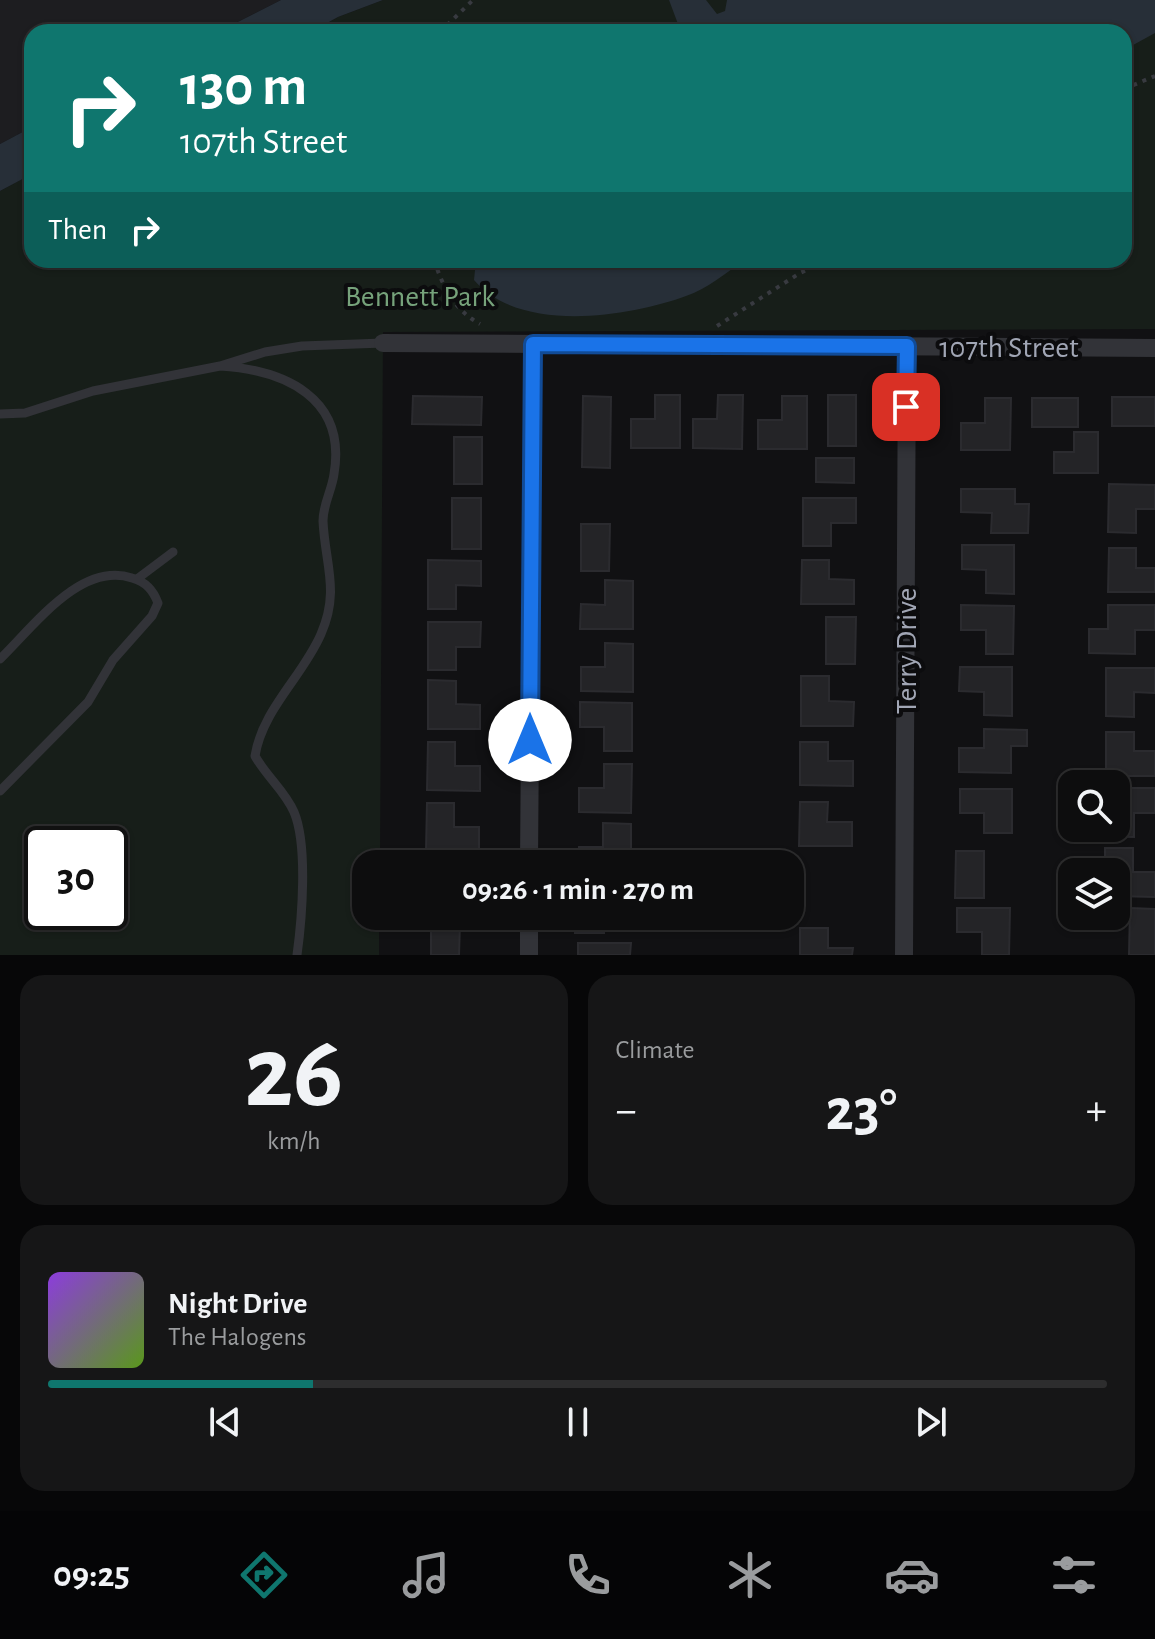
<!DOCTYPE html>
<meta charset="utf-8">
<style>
:root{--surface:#0d0d0e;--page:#161617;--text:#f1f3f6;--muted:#9a9c9e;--line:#2d2d2e;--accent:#0f766e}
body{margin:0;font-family:"Alegreya Sans",sans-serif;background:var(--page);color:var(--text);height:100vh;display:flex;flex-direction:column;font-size:30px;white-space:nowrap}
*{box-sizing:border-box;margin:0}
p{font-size:26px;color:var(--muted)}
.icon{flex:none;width:44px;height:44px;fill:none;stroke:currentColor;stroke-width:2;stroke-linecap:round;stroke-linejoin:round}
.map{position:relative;height:955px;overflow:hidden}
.panel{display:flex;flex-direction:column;gap:20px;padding:20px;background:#070708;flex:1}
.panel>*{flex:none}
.guide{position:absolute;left:24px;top:24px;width:1108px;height:244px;border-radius:24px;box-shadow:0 2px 6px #0004,0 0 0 2px var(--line);background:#0f766e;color:#fff;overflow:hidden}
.fabs{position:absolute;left:1058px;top:770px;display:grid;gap:16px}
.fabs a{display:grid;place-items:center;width:72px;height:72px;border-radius:16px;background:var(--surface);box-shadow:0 2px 6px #0004,0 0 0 2px var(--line);font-size:40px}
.speed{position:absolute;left:24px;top:826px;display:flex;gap:16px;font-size:40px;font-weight:700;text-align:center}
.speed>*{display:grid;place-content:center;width:104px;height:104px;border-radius:50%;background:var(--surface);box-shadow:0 2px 6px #0004,0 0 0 2px var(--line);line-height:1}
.speed .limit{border:4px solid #111;border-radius:12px;background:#fff;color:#111}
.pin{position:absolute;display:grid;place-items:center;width:68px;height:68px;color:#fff;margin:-34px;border-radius:16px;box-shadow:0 4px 12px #0006}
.me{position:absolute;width:88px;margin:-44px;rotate:0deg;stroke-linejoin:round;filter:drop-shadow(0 0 6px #0008)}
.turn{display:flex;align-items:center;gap:28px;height:168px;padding:0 24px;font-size:36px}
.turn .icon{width:104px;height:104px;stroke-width:2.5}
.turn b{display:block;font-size:56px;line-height:68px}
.then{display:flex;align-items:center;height:76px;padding:0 24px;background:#0003;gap:16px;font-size:30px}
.big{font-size:60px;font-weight:700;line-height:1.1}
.panel .tile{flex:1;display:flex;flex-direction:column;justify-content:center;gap:12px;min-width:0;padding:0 28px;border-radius:24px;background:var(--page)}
.panel .dial{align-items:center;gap:0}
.dial b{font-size:104px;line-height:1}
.song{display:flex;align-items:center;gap:24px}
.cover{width:96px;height:96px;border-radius:12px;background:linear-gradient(135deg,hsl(270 70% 55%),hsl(90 70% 35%))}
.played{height:8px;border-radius:4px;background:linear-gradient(90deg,var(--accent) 25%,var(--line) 25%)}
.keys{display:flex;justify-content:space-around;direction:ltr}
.heat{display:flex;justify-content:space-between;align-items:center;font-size:44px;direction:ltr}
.panel .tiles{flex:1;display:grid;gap:20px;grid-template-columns:1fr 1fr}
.tile:last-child{grid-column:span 2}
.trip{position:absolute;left:352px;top:850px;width:452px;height:80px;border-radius:24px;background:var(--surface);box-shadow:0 2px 6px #0004,0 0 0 2px var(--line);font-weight:700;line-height:80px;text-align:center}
.menu{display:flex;height:128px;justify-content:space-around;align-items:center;background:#050506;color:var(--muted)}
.menu .icon{width:56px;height:56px}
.menu .current{color:var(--accent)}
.menu b{font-size:36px;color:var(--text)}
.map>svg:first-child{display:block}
</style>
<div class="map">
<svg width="1155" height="955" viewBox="0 0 1155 955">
<rect width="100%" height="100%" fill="#111113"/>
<path fill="#1d1d20" d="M0,0H281L218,32H32V127L0,144Z"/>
<path fill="#171e19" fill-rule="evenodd" d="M383,0H1155V329L383,332L380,864H366V916H379V955H0V191L32,174V260H1124V32H311L338,17ZM42,844H110V912H42Z"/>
<path fill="#272f38" d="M281,0H383L338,17L311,32H218Z
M669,0H706L717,14L725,11L727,0H1155V33L1124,50V32H681Z
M32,127V174L0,191V144Z
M476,260H744C726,273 707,289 686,296C629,317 519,334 474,280Z"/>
<path fill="#242427" stroke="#2b2b2f" stroke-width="2" d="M655,395H680V448H631V419H655Z
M718,395H743L742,449L693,448V419H717Z
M828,395H856V446H828Z
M413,396L482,397L481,425L412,424Z
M583,396L611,397L610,468L582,467Z
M782,396H807V449H758V420H782Z
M1112,397H1155V426H1112Z
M985,398H1011L1010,450H961V423H985Z
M1032,398H1078V427H1032Z
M1074,432H1098V473H1054V452H1074Z
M454,437H482V484H454Z
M816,458H854V483L816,482Z
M1109,484L1155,485V509H1136V533L1108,532Z
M961,489H1015V504H1029L1028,533H991L992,513L961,512Z
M452,498H481V549H452Z
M803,498H856V523H831V546H803Z
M581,524H610L609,571H581Z
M962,545H1014V594L986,593V570L962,569Z
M1109,548H1136V568H1155V592H1108Z
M428,560L481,561V586L456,585V609H428Z
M802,560H829V579L854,580V604H801Z
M605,580L633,581V629H580L581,604L605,605Z
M961,605L1014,606L1013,654H986V630H961Z
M1108,605H1155V630H1135V654L1089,653V629H1108Z
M826,617H856L855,664H826Z
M428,622H481L480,647H456V670H428Z
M605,643L633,644V692L581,691V667H605Z
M960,667H1012V716L984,715V692L959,691Z
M1106,668H1155V693L1134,692V717L1106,716Z
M801,676H829V701L854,702L853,726H801Z
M428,680L456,681V704L480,705V729H428Z
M580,702L632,703V751H604V727H580Z
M984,729L1027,730V746H1011V773L959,772V748H984Z
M1106,732H1134V751H1155V776H1106Z
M428,742H455V766H480V791L427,790Z
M800,742H828V761H853V786L800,785Z
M604,764H632L631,813L579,812V788H604Z
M1116,788H1155V813H1134V837L1088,836V828H1116Z
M960,789H1012V833H984V813H960Z
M800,802H828L827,822H852V846H799Z
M427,803H454V827H479V852L426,851Z
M603,823L631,824V864H578L579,847H603Z
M1105,848H1133V872H1155V897L1116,896V872H1105Z
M956,851H984V898H955Z
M957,908H1010L1009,955H982V932H957Z
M1130,908L1155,909V955H1129Z
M576,916H604V933H575Z
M431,922H460L459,955H431Z
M800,928H828V948H853L852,955H800Z
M578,943H631L630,955H578Z"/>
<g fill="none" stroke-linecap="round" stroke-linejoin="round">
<path stroke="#383a40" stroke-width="4" stroke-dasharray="4 6" stroke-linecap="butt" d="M440,32L473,0
M1124,89L1155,76
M434,260C443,287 454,310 480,324
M717,326L800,273L828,260"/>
<path stroke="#323338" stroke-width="9" d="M220,366C285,370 347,398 334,474C332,490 323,504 323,521C325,564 340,591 321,634C303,676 262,710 255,756C266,776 285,791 294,812C308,845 302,919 297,955
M0,414L25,413L93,391L220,366L265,352L302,346L383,343
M137,579L173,552
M0,659C34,626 81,561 132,578C146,582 153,590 158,603L152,616L113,660L88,702L0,791"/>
<path stroke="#323338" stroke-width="18" d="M383,343L1155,348
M529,864L533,344
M529,955V916
M904,955L907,346"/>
</g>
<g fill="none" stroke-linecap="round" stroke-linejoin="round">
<defs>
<path id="route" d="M530,740L533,344L907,346L906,407"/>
</defs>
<use href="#route" stroke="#114b97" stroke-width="20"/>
<use href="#route" stroke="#1a73e8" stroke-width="14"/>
</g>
<g text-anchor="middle" stroke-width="8" stroke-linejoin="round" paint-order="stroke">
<g font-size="30" fill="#76a27b" stroke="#0c0c0e">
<text x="420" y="306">Bennett Park</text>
</g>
<g font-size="30" fill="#a1a6b5" stroke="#0c0c0e">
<text x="1009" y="357">107th Street</text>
<text transform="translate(906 651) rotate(-90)" y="10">Terry Drive</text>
</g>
</g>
</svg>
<div class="fabs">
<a><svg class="icon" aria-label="search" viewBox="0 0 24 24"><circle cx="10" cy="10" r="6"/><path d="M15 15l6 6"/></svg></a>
<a><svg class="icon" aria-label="layers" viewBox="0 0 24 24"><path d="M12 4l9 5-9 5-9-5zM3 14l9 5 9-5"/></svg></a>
</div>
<div class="speed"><div class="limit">30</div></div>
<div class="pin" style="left:906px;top:407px;background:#d93025"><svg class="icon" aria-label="arrive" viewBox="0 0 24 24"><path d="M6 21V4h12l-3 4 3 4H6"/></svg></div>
<svg class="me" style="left:530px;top:740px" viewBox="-20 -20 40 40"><circle r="19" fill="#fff"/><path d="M0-13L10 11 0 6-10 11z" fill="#1a73e8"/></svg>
<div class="trip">09:26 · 1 min · 270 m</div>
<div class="guide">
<div class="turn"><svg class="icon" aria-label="right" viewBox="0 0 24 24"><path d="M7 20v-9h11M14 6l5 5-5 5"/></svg><div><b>130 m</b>107th Street</div></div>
<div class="then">Then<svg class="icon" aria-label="right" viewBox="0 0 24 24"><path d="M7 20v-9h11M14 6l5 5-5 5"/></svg></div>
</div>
</div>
<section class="panel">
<div class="tiles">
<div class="tile dial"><b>26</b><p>km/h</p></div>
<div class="tile"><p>Climate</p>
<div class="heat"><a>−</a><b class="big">23°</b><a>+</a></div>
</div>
<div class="tile">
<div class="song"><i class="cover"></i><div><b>Night Drive</b><p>The Halogens</p></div></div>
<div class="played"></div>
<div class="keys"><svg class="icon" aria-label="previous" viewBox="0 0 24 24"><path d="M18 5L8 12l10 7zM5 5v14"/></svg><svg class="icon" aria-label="pause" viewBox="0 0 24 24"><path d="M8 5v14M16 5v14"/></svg><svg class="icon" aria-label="next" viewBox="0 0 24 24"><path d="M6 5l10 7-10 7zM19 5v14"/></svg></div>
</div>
</div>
</section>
<nav class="menu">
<b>09:25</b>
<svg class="icon current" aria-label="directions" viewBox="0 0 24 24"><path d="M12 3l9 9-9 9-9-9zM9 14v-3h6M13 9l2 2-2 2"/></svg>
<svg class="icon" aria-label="music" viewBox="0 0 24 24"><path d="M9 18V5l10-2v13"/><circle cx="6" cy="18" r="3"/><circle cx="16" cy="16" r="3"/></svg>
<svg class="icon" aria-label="phone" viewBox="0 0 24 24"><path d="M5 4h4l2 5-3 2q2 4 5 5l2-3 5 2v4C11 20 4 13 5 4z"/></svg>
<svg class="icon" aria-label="climate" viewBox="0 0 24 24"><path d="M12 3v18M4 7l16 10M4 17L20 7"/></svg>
<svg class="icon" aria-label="car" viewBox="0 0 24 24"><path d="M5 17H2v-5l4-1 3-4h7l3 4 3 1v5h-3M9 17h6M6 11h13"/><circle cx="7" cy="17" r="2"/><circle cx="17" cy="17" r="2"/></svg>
<svg class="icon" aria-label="filters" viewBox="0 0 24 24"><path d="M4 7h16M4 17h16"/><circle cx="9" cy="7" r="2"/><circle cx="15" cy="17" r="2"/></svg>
</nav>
